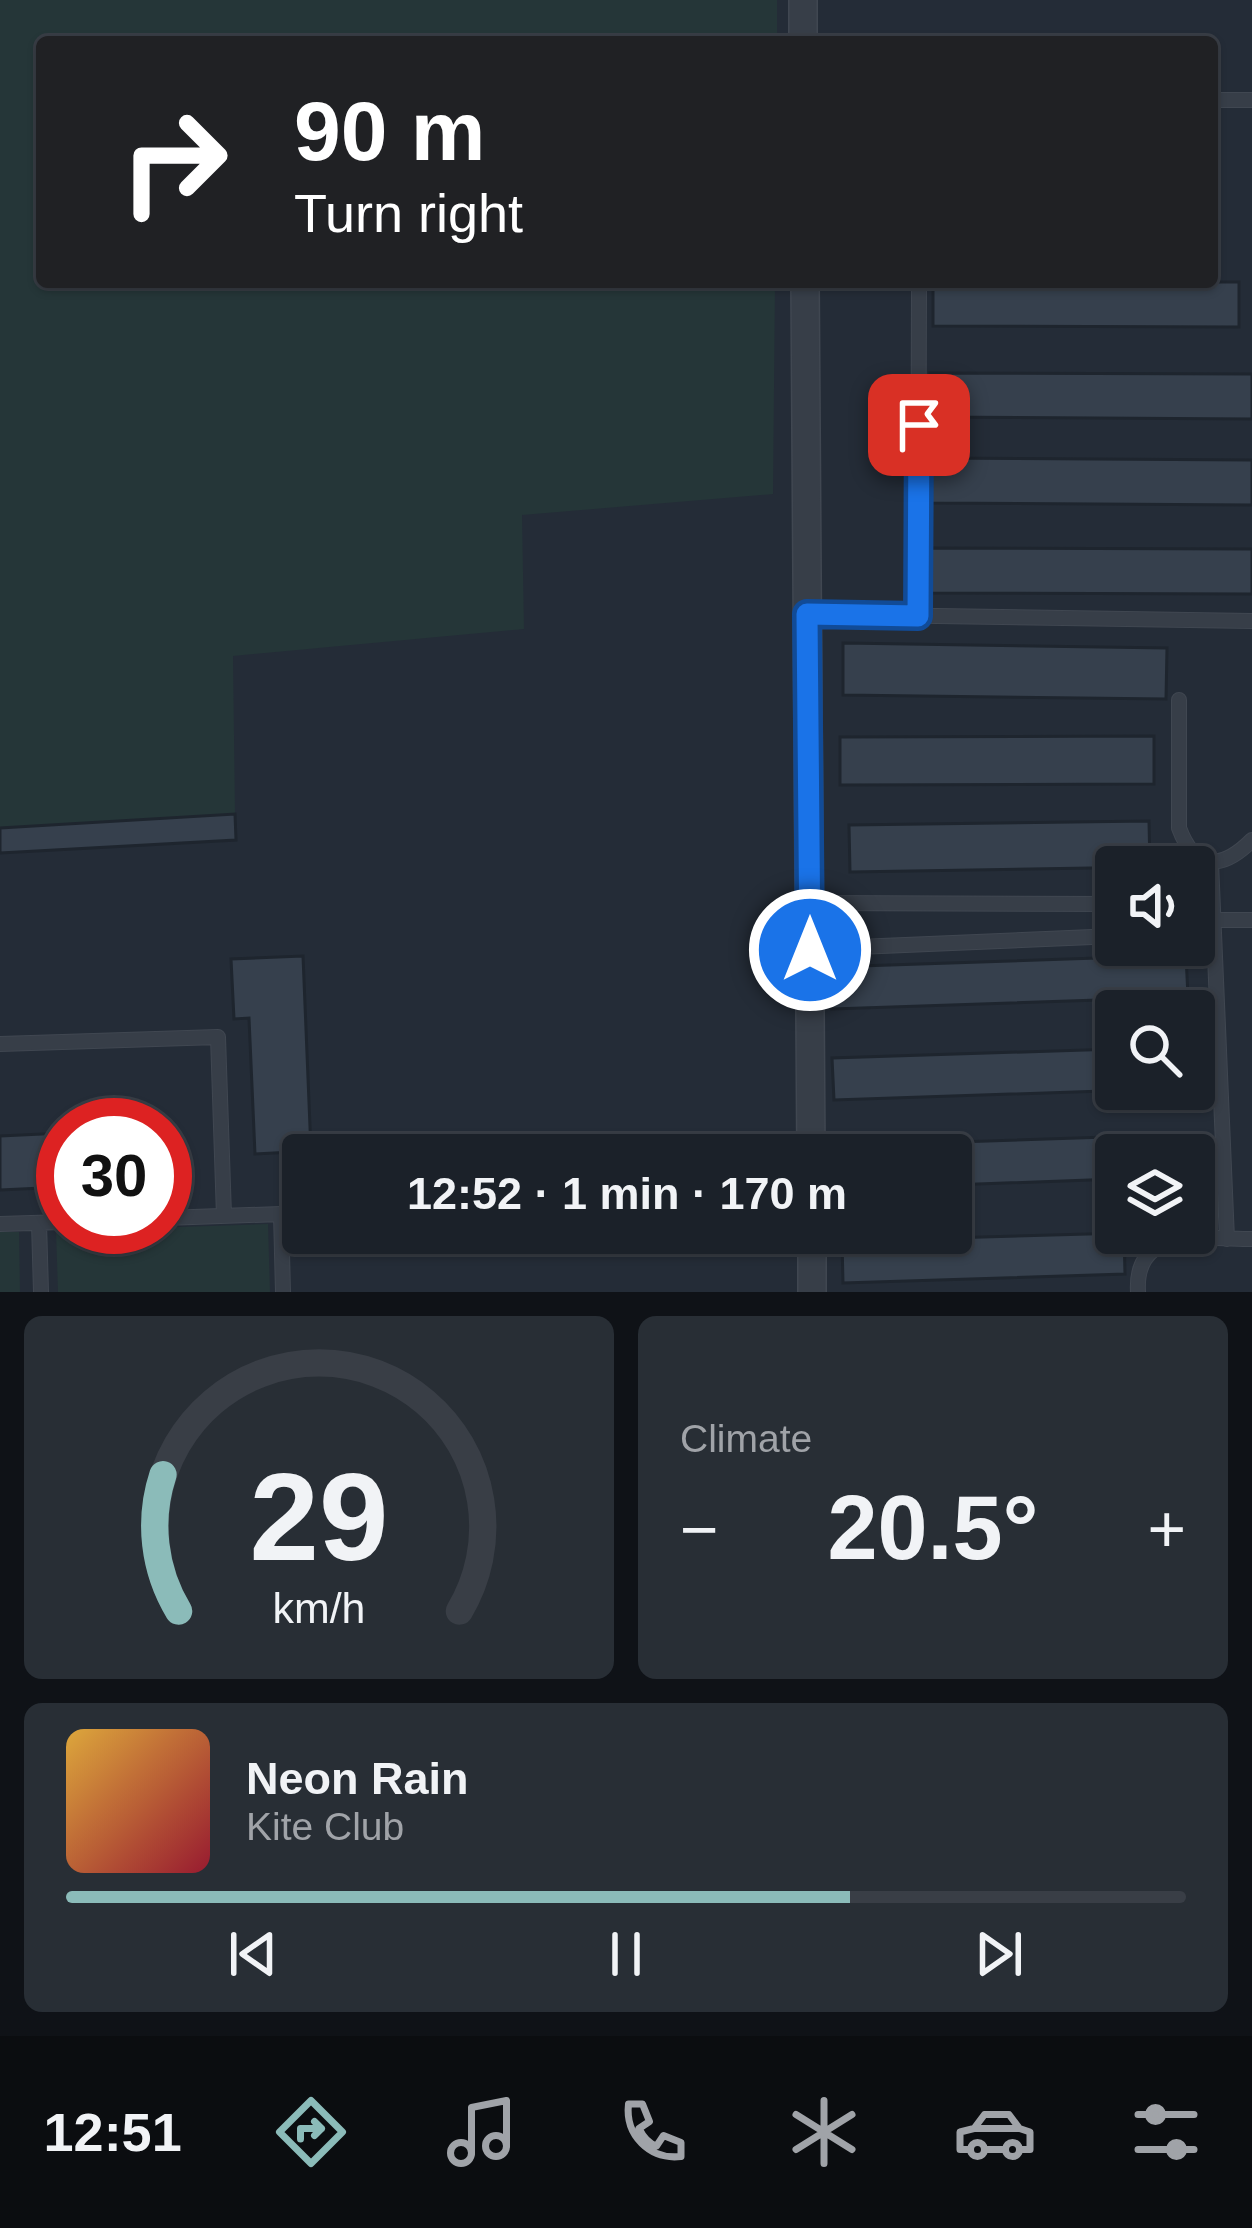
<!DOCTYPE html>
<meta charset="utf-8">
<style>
:root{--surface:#1b2129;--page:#282e35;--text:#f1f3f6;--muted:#a0a3a8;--line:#393e46;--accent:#8bbbb9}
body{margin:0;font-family:Arial,sans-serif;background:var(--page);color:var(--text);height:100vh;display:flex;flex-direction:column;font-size:45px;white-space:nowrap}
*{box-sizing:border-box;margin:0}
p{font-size:39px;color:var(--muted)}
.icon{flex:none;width:66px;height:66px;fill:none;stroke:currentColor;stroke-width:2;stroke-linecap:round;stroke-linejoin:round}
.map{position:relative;height:1292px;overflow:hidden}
.side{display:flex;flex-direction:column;gap:24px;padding:24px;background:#0f1217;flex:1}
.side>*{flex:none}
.hud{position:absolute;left:36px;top:36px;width:1182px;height:252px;border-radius:12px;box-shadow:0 3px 9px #0004,0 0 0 3px var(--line);background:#202124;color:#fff;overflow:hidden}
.controls{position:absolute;left:1095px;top:846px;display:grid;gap:24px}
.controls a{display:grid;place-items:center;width:120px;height:120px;border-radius:12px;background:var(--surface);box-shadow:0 3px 9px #0004,0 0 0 3px var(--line);font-size:60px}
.speed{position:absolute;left:36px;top:1098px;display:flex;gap:24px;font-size:60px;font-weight:700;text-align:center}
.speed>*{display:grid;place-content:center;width:156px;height:156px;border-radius:50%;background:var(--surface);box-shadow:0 3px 9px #0004,0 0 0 3px var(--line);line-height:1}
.speed .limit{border:18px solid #d22;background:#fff;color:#111}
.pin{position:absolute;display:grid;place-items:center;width:102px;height:102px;color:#fff;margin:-51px;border-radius:24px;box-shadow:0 6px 18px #0006}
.me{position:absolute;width:132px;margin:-66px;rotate:0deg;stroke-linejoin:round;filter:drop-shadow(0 0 9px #0008)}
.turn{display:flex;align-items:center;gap:42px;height:252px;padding:0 60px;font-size:54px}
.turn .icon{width:156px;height:156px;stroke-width:2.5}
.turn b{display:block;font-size:84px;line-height:102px}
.big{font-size:90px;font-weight:800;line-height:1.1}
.side .card{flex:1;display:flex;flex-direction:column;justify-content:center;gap:18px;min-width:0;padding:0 42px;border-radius:18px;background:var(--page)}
.side .dial{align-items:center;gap:0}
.dial svg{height:312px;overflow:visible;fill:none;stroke:var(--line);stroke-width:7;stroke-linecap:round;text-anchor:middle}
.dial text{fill:var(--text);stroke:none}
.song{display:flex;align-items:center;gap:36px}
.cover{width:144px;height:144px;border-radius:18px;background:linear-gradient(135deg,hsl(40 70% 55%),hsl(350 70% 35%))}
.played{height:12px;border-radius:6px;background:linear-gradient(90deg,var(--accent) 70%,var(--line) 70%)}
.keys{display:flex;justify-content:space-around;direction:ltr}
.heat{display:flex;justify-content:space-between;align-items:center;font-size:66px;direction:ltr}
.side .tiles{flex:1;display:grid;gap:24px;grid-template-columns:1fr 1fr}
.card:last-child{grid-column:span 2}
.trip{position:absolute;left:282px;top:1134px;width:690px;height:120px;border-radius:12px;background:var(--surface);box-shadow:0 3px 9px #0004,0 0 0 3px var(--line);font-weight:800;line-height:120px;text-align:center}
.tab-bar{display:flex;height:192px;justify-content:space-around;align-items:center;background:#0b0d10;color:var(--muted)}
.tab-bar .icon{width:84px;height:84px}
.tab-bar .on{color:var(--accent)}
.tab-bar b{font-size:54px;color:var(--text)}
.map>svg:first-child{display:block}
</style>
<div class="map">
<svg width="1252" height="1292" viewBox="0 0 1252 1292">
<rect width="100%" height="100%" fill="#242c37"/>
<path fill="#253638" d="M0,0H777V42H42V282H775L773,494L522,515L524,629L233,656L235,814L0,828Z
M268,1224L270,1292H58L56,1231Z
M19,1232L20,1292H0V1232Z"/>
<path fill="#36404d" stroke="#1e252e" stroke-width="3" d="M933,282H1239V327L933,326Z
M930,373L1252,374V419L929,417Z
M928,458L1252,460V505L927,503Z
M927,548L1252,549V594L927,593Z
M843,643L1167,648L1166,699L843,695Z
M1154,736V784L840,785V737Z
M235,814L236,840L0,853V828Z
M1149,821L1150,867L850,872L849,825Z
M1186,955L1188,997L832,1009L830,967Z
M303,956L311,1151L255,1154L249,1018L234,1019L231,959Z
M1116,1049V1089H1162L834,1100L832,1058Z
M63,1133V1187L0,1190V1136Z
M1199,1134L1200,1176H1194V1155H1116V1179L951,1185V1155H836V1146Z
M1124,1233L1125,1274L843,1283L842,1241Z"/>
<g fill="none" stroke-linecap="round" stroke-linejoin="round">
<defs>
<path id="service" d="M1212,100H1252
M807,614L1252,621
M918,616L919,282
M1179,700V828C1195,871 1222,870 1252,840
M1211,862L1227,1239
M809,903L1116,904
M1194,909L1213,920H1252
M1194,931L1213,920
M810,949L1116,936
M0,1044L218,1037L224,1216
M165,1218L281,1214L283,1292
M39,1223L41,1292
M0,1224L63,1222
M1138,1292C1134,1225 1206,1239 1252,1239"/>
<path id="minor" d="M803,0V42
M805,282L811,1155
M812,1233V1292"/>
</defs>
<use href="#service" stroke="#404751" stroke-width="16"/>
<use href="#minor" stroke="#404751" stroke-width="30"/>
<use href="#service" stroke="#373e48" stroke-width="14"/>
<use href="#minor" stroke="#373e48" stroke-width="27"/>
</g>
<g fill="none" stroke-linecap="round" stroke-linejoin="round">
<defs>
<path id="route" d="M810,950L807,614L918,616L919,425"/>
</defs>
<use href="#route" stroke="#114b97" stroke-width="30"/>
<use href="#route" stroke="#1a73e8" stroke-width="21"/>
</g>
</svg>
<div class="controls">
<a><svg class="icon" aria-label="sound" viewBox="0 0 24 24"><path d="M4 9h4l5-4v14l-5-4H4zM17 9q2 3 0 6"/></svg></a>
<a><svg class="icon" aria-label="search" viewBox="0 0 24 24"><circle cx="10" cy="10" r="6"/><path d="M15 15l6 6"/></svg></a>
<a><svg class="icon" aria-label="layers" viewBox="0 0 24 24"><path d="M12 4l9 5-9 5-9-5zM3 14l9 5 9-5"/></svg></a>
</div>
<div class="speed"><div class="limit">30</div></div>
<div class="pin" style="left:919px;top:425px;background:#d93025"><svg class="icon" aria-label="arrive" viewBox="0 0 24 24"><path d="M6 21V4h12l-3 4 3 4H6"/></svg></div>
<svg class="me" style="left:810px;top:950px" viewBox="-20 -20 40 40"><circle r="17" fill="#1a73e8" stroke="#fff" stroke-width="3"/><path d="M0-11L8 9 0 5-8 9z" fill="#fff"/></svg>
<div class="trip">12:52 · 1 min · 170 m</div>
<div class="hud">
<div class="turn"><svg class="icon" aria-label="right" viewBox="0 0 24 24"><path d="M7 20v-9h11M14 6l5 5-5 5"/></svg><div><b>90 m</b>Turn right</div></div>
</div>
</div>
<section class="side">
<div class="tiles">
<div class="card dial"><svg viewBox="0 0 100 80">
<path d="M14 69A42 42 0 1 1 86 69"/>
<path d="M14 69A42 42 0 0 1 10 34" stroke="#8bbbb9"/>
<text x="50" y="56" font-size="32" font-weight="700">29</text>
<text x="50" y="72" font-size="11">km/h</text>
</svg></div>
<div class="card"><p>Climate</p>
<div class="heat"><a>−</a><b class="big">20.5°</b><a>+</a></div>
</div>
<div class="card">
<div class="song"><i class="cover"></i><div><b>Neon Rain</b><p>Kite Club</p></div></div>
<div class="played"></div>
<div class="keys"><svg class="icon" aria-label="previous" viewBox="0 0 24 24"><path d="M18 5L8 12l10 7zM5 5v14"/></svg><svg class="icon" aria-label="pause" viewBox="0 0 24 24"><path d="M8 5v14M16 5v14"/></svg><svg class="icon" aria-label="next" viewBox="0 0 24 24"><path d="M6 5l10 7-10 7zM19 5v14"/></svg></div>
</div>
</div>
</section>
<nav class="tab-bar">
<b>12:51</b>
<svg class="icon on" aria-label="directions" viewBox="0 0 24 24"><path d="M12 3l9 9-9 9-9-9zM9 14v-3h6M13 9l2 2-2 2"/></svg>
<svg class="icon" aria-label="music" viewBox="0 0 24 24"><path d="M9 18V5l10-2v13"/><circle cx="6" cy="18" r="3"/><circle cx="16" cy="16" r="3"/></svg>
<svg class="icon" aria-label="phone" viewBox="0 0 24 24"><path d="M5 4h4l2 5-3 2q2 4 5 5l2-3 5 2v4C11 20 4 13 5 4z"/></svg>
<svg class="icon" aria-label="climate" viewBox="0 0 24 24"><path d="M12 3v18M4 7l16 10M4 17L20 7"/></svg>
<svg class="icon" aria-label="car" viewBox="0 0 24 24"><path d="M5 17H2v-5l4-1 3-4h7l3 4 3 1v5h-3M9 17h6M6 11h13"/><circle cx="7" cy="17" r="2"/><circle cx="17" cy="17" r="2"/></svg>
<svg class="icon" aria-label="filters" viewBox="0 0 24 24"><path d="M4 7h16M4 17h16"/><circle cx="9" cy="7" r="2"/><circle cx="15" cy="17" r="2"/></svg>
</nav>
